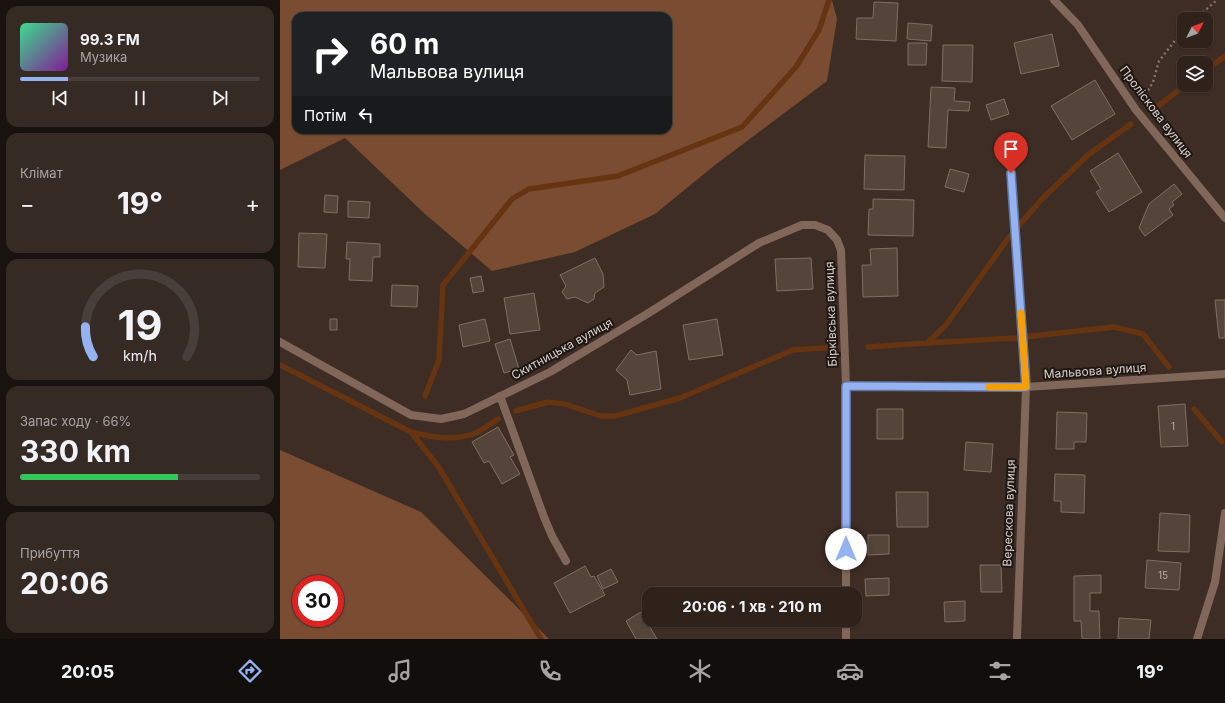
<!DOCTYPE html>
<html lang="uk">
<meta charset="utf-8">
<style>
:root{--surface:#2e221b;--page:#362a24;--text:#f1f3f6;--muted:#a7a4a3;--line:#493f3a;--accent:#95b2f1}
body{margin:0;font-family:Inter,sans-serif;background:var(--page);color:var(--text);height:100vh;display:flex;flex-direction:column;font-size:15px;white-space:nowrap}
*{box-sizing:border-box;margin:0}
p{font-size:13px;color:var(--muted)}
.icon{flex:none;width:22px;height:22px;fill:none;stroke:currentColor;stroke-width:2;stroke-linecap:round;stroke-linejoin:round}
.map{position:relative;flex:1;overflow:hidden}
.panel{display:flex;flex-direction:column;gap:6px;padding:6px;background:#19130f;width:280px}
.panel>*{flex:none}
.top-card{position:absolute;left:12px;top:12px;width:380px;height:122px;border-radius:12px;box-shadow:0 1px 3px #0004,0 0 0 1px var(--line);background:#202124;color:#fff;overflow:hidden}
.needle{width:26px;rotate:48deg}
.controls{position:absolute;left:897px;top:12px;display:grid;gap:8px}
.controls a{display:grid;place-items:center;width:36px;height:36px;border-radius:8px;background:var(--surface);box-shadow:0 1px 3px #0004,0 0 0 1px var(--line);font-size:20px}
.speed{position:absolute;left:12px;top:575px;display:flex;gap:8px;font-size:20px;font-weight:700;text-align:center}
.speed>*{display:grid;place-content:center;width:52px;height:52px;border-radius:50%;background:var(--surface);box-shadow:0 1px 3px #0004,0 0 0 1px var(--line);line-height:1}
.speed .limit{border:6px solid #d22;background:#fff;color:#111}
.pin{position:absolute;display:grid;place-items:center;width:34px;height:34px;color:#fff;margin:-41px -17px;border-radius:50% 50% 50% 0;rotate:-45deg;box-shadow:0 0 4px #0007}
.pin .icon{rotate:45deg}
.me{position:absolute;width:44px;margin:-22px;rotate:0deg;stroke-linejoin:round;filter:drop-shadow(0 0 3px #0008)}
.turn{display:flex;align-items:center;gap:14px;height:84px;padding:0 12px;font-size:18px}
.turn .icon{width:52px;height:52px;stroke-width:2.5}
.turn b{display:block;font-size:28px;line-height:34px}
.then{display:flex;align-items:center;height:38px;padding:0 12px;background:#0003;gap:8px;font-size:15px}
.big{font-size:30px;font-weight:700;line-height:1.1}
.panel .card{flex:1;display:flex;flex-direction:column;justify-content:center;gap:6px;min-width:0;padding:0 14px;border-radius:12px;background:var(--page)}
.panel .dial{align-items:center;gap:0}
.dial svg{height:104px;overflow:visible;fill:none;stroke:var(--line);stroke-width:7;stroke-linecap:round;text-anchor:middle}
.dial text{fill:var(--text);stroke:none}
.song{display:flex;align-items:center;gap:12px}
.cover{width:48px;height:48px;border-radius:6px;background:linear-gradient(135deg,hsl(150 70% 55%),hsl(290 70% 35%))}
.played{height:4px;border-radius:2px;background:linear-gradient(90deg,var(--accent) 20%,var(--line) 20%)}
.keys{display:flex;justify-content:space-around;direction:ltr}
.heat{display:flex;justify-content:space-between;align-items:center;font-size:22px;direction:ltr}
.charge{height:6px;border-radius:3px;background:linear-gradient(90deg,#34c759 66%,var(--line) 0)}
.trip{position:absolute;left:362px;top:587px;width:220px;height:40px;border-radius:12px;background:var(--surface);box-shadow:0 1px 3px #0004,0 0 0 1px var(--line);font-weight:700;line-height:40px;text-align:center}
.dock{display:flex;height:64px;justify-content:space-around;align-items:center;background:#120e0b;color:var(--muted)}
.dock .icon{width:28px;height:28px}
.dock .selected{color:var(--accent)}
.dock b{font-size:18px;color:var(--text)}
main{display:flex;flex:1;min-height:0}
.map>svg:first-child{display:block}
</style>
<main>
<section class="panel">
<div class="card">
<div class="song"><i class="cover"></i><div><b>99.3 FM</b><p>Музика</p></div></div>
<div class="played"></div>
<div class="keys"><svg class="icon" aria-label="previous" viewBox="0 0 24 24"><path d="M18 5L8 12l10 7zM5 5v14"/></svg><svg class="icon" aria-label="pause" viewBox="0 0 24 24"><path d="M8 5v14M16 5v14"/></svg><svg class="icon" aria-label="next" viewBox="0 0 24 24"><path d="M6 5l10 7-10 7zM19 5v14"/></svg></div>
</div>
<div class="card"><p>Клімат</p>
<div class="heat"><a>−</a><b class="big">19°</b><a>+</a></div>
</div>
<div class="card dial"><svg viewBox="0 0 100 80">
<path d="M14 69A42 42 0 1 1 86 69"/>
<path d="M14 69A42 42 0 0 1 8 46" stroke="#95b2f1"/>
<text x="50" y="56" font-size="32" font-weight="700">19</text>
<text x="50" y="72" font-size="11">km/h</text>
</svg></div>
<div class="card"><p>Запас ходу · 66%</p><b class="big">330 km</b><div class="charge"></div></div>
<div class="card"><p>Прибуття</p><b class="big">20:06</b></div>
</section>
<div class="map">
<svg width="945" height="639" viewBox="0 0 945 639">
<rect width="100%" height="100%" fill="#3d2d24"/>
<path fill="#7a4d32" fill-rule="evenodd" d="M0,0H552L557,19L547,81L435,165L375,214L295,252L212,271L145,214L65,138L0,170ZM16,16H388V130H16Z
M0,450L141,512L269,639H0ZM21,584H55V618H21Z"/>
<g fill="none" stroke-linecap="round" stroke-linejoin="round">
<path stroke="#663411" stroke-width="5.5" d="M926,70L945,56
M874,109L906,85
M647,343L666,325L729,237L762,199L808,155L851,124
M588,347L647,343L735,338L834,327L863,334L889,367
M0,365L131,432L158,466L261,639
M145,396L159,360L163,285L232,199L249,189L338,176L462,127L516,67L539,30L549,0
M914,409L942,442
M236,411L268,402L285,404L321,416H335L400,398L513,350L557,347
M131,432C151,437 173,441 193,434C202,431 210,424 218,419"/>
</g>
<path fill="#55443a" stroke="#806e63" d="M594,2L618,3L616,41L576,39L577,18H593Z
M628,23L652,25L651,41L627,39Z
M772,34L779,66L741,74L734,43Z
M628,43H647L646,65H628Z
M663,45H693L692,82L662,81Z
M815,80L835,114L792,140L771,106Z
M651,87L675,88L674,101L690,102L689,111L668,110L666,148L648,147Z
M724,99L729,114L711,120L706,105Z
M838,153L862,192L829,212L816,192L821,189L810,171Z
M585,155L625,156L624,190L584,189Z
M670,169L689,174L684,192L665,187Z
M894,184L902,194L892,202L894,205L889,209L893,215L865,236L859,228L869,204Z
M45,195L58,196L57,213L44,212Z
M593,199L634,200L633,236L588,235L589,209H593Z
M68,201L90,202L89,218L68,217Z
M19,233L47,234L45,268L18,267Z
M67,242L100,244V257H93L92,281L69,280L70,259H66Z
M617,248L618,296L583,297L582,265H591L590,249Z
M315,258L323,274L324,287L315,293L314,299L308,303L295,297L287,299L282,292L286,286L280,275Z
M531,258L533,289L497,291L495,259Z
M201,276L204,291L193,293L190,278Z
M112,285L138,286L137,307L111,306Z
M254,293L260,330L230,334L224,298Z
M935,300H945V338H939Z
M50,319H57V330H50Z
M205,319L210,341L183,347L179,325Z
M437,319L443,355L409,360L403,325Z
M230,339L239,369L224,373L215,344Z
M351,350L357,355L376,351L381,389L350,395L347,380L336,370Z
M905,404L908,446L881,447L878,406Z
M597,409H623V439H597Z
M777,412L807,413L806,442H794V449H776Z
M218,427L234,455L230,457L240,474L222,484L209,461L204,463L192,442Z
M686,442L713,444L711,472L684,470Z
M775,474L805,475L804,513L781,512V501H774Z
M616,492H648V527H617Z
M880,513L910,515L909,552L878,551Z
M588,535H609V554L588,555Z
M867,560L901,563L899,590L865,588Z
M700,565H721L722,592H701Z
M305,566L311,577L314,576L325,595L290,613L274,583Z
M331,569L338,582L323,589L317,576Z
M821,575V593H810V611H819L820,639H802L801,621H794V576Z
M609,578V595L586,596L585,579Z
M685,601V621L665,622L664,602Z
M361,612L377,639H356L346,621Z
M839,618L871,620L869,639H838Z"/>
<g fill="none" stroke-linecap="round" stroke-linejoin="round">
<path stroke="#83756e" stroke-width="2.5" stroke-dasharray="2 3" stroke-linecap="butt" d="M915,19L937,0
M863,99L873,82L879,61L904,29"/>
<path stroke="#806759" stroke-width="8" d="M220,396L264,517L272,536L286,561"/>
<path stroke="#806759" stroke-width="8" d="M774,0L798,25L856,110L945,218
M731,173L746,387L737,639
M0,342L131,415L161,419L184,414L270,372L367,314L479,243L522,225H535L548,230L557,240L561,250L566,386V594
M566,386L746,387L945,374
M566,620V639
M917,639L935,582L945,513"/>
</g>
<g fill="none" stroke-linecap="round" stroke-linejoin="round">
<defs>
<path id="route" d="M566,549V386L746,387L731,173"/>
</defs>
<use href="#route" stroke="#61749d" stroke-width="10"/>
<use href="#route" stroke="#95b2f1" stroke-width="7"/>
<path stroke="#f59e0b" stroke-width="7" d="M709,387H746L741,313"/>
</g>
<g text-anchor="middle" stroke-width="4" stroke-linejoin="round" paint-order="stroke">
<g font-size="10" fill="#b8aca5">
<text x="893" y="430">1</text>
<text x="883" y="579">15</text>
</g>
<g font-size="12" fill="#d9cfc9" stroke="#1e1713">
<text transform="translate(876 112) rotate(53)" y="4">Проліскова вулиця</text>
<text transform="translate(551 314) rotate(-92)" y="4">Бірківська вулиця</text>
<text transform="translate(282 349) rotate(-29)" y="4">Скитницька вулиця</text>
<text transform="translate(815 371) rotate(-4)" y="4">Мальвова вулиця</text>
<text transform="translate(729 513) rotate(-88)" y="4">Верескова вулиця</text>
</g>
</g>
</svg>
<div class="controls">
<a><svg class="needle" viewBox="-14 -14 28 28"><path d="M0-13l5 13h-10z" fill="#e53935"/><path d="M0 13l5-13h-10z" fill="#a7a4a3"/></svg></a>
<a><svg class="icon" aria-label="layers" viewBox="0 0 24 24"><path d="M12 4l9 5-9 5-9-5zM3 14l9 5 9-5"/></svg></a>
</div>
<div class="speed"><div class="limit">30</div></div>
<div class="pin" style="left:731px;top:173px;background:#d93025"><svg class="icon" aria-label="arrive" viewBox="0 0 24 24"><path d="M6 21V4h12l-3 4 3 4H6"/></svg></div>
<svg class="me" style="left:566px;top:549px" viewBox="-20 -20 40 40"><circle r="19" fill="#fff"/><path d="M0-13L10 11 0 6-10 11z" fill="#95b2f1"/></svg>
<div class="trip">20:06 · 1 хв · 210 m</div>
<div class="top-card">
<div class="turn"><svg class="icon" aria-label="right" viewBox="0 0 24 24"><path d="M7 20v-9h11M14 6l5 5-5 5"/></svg><div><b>60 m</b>Мальвова вулиця</div></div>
<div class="then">Потім<svg class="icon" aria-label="left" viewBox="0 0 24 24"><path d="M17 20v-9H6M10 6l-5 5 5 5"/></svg></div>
</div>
</div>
</main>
<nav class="dock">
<b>20:05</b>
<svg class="icon selected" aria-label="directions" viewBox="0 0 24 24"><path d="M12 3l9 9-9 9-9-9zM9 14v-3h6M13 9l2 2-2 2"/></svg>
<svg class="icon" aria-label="music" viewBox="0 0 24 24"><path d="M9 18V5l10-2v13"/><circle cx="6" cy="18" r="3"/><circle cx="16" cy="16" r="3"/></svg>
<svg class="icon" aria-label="phone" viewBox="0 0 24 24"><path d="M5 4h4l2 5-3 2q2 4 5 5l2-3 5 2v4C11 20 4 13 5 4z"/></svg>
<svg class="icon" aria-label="climate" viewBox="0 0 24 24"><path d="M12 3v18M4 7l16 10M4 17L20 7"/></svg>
<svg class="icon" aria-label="car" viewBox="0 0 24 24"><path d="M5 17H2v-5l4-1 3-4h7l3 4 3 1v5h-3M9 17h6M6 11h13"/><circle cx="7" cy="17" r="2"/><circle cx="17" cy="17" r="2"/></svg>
<svg class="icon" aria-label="filters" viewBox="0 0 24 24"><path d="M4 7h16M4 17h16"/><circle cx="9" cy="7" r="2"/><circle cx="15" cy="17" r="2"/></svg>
<b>19°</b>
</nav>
